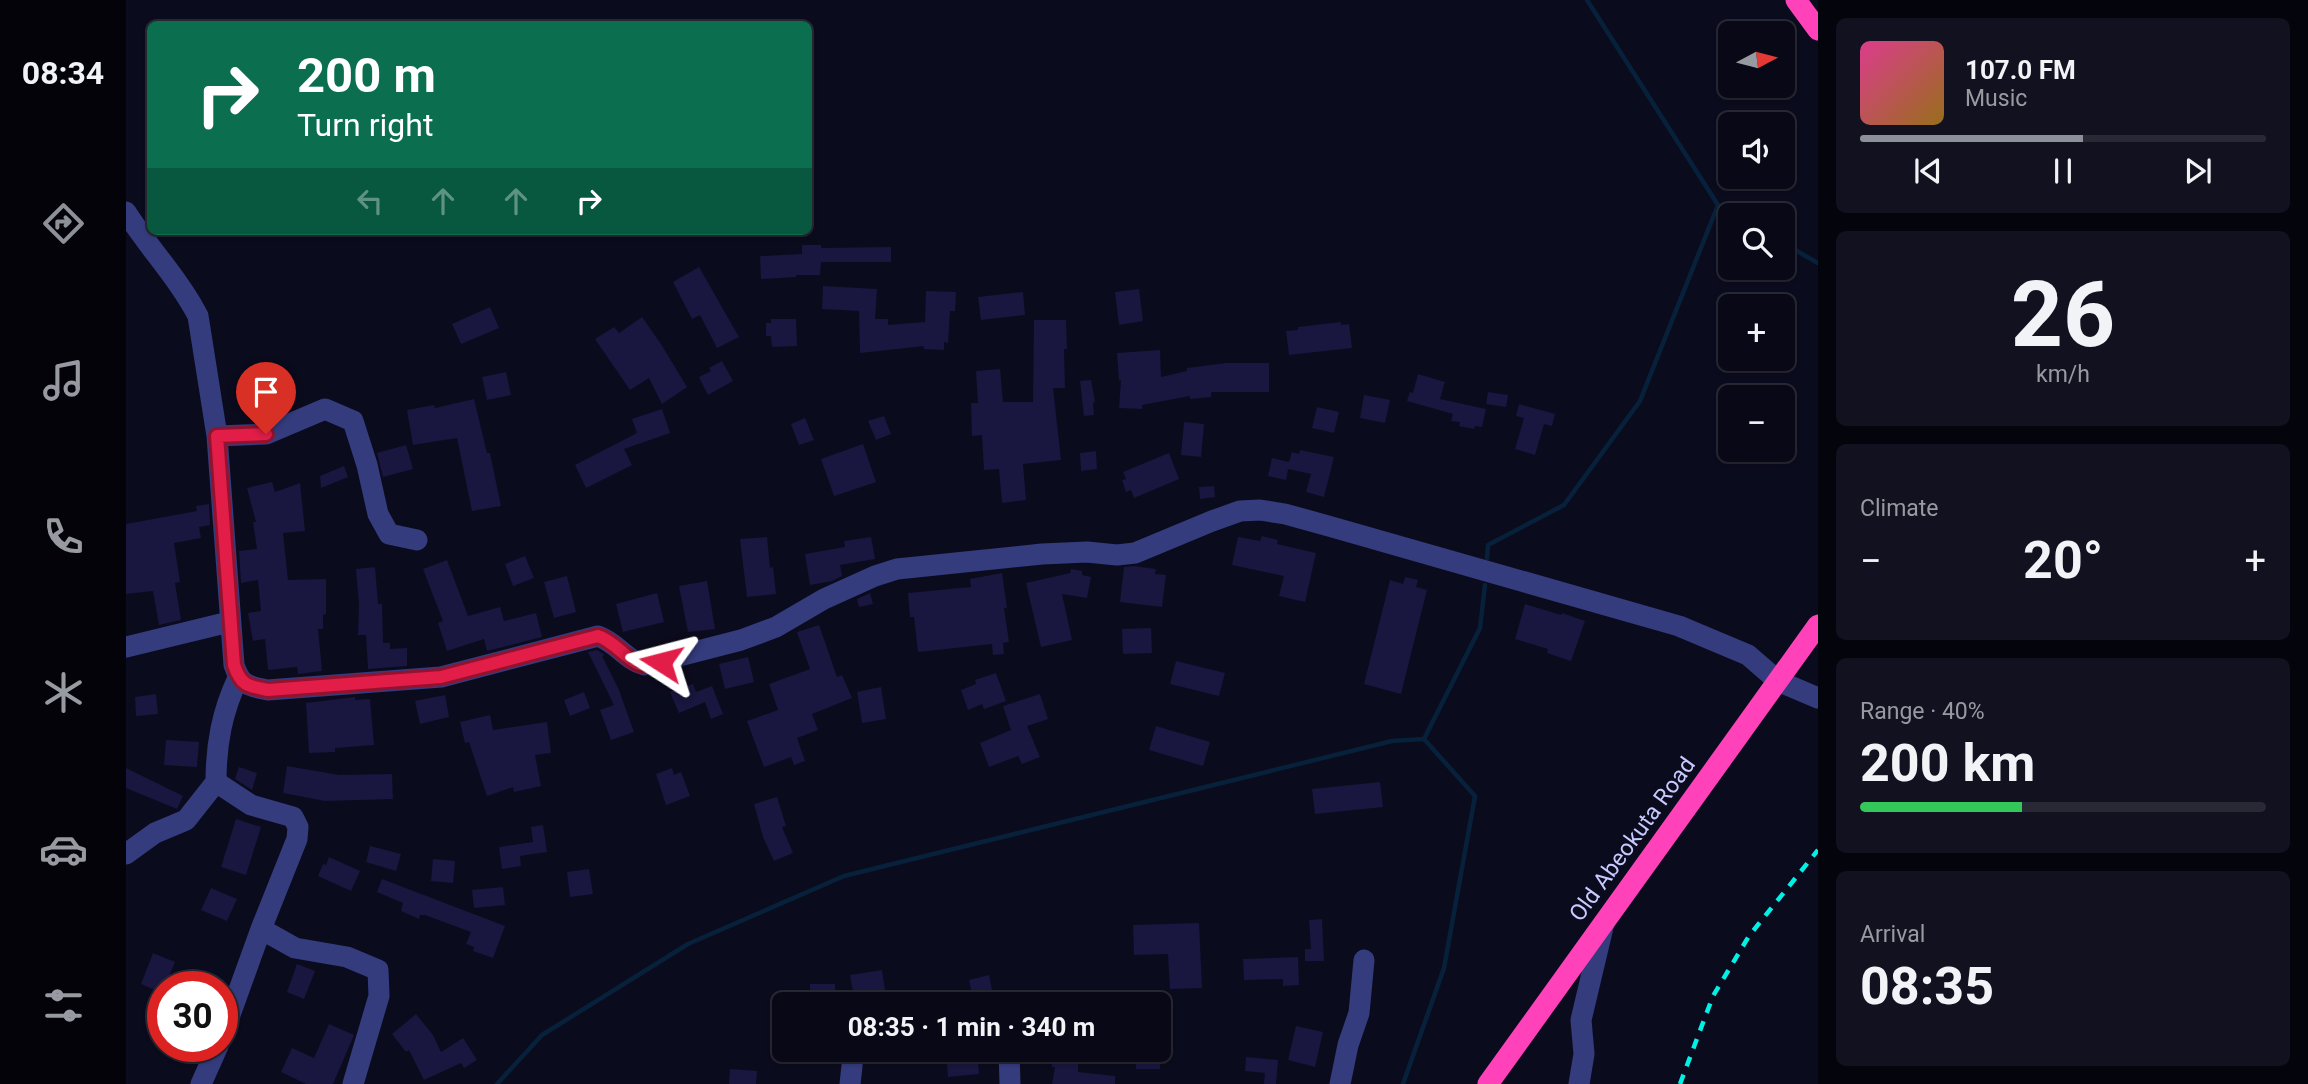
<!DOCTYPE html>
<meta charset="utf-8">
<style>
:root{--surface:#080816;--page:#11111f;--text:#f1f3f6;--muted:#989aa1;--line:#292935;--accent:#8c9099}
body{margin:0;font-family:Roboto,sans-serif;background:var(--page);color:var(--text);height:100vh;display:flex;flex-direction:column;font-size:26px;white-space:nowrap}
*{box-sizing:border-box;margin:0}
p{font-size:23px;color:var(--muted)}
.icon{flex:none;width:38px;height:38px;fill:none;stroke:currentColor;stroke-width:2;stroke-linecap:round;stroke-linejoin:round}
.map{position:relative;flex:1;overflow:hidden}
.details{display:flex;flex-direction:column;gap:18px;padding:18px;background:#04040c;width:490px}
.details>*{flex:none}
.guide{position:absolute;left:21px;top:21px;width:665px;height:214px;border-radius:10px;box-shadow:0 2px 5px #0004,0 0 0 2px var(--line);background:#0b6e4f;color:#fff;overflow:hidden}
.needle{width:46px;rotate:83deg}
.fabs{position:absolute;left:1592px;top:21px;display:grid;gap:14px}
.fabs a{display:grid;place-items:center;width:77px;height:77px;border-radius:10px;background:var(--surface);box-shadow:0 2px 5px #0004,0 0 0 2px var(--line);font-size:35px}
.speed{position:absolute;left:21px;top:971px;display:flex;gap:14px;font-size:35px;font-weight:700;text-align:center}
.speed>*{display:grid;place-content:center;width:91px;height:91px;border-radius:50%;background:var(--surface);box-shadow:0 2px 5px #0004,0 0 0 2px var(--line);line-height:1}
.speed .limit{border:10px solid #d22;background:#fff;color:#111}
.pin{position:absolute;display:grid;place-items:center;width:60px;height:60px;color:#fff;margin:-72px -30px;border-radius:50% 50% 50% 0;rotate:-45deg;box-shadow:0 0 7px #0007}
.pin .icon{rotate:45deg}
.me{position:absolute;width:77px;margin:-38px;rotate:279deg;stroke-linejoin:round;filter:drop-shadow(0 0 5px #0008)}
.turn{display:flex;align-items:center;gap:24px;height:147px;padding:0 35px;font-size:32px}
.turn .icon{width:91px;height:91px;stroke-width:2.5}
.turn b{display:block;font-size:49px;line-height:60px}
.lanes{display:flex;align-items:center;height:66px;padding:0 35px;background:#0003;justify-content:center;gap:35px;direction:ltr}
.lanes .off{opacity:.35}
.big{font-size:52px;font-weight:700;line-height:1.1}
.details .widget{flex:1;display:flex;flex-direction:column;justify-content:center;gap:10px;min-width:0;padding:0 24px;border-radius:10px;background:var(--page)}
.details .dial{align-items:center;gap:0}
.dial b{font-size:91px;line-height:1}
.song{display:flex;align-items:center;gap:21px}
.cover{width:84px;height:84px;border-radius:10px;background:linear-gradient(135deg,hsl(330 70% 55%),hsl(40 70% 35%))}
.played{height:7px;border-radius:4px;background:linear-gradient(90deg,var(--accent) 55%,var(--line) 55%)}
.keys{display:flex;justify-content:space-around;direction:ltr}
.heat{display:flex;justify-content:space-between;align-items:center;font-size:38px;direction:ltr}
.charge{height:10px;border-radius:5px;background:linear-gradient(90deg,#34c759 40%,var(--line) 0)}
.trip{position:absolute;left:646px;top:992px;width:399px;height:70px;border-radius:10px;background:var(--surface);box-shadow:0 2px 5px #0004,0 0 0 2px var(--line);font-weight:700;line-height:70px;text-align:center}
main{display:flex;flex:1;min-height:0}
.tab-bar{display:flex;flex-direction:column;width:126px;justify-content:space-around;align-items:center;background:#030309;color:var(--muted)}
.tab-bar .icon{width:49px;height:49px}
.tab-bar .current{color:var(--accent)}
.tab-bar b{font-size:32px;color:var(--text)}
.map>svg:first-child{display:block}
</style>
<main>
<nav class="tab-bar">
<b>08:34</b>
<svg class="icon current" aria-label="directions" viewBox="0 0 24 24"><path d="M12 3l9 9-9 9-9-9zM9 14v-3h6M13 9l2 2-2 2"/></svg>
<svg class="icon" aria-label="music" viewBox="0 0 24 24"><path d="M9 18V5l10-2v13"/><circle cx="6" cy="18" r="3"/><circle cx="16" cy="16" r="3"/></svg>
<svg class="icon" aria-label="phone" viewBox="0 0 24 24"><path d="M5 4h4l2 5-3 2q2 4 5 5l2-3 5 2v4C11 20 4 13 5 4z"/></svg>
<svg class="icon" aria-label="climate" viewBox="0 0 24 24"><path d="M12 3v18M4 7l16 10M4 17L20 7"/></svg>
<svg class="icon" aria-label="car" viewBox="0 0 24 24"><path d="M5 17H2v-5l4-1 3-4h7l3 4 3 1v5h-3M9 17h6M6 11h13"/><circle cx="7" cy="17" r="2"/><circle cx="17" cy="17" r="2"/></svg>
<svg class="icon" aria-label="filters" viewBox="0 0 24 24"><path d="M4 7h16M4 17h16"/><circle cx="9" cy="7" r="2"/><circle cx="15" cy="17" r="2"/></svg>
</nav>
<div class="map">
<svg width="1692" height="1084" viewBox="0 0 1692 1084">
<rect width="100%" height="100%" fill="#0b0b1e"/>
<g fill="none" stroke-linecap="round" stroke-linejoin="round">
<path stroke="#07213b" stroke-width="4.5" d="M1461,0L1592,205L1610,215
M1657,243L1692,263
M1361,558L1362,545L1438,505L1514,401L1592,205
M371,1084L416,1035L562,944L718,876L1266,741L1298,739
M1277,1084L1318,968L1349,796L1298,739L1354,628L1359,585"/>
</g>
<path fill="#19163f" d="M676,245H695V248L765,247V262H695L694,275H670V277L635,279L634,256L676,254Z
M573,267L613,337L591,348L574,315L566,319L547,282Z
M697,286L751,289L749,319H762V325L799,322L800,291L830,292L829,311H824L822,343L818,342V350L798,349V346L734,353L733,311L696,309Z
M1013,289L1017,321L993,325L989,292Z
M897,292L899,315L855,320L852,297Z
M364,307L373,328L335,344L326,324Z
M516,317L535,344L561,387L536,404L523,378L504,390L469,339L488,327L493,333Z
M645,319H670L671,346L646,347L645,336H640V323H645Z
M908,320H940L941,349H938L939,388H927L935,460L897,464L900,500L876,503L873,469L858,470L856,435L846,436L845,403H852L850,371L874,369L877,402H907Z
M1215,322V325L1223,324L1226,348L1163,355L1160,331L1172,330V327Z
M1034,350L1035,377L1061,371V368L1100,363H1143V392H1085V397L1064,399V396L1016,405V409L993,408L995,380L993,381L991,353Z
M596,361L607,381L582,395L573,377L585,371L583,368Z
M380,372L385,395L361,400L356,377Z
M1292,374L1319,382L1314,399L1360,409L1356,427L1349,426L1348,429L1333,426L1334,422L1325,421L1327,414L1281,401L1284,392L1287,393Z
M965,380L969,402L967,403L968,415L958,416L954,381Z
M1362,392L1382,395L1380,407L1360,404Z
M1238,395L1264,400L1259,423L1234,418Z
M348,399L361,453H364L375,506L346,511L331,438L287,445L281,410L308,405L309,408Z
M1393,404L1429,414L1426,426L1418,424L1409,455L1389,449L1398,418L1390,416Z
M1191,407L1213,412L1208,433L1186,428Z
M536,409L544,433L498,449L506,465L460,488L449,465L511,433L506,419Z
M758,416L765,434L750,440L742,421Z
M679,418L688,440L673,445L665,424Z
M1058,422L1078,424L1075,457L1055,455Z
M737,444L750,482L708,496L695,459Z
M280,445L287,469L257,477L251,453Z
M1174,450L1208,457L1198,497L1180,492L1185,474L1162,469L1160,480L1142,476L1146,458L1163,462L1166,452L1173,454Z
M970,451L971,469L955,471L954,453Z
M1043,453L1053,479L1008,498L1005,490L1000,492L996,480L1000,479L997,472Z
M218,466L222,477L195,488L194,476Z
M146,482L149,492L174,483L179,531L157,533L162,580L200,579V614L197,615V629H192L196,671L172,674L171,667L142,670L139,639L127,641L122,613L135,611L132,580L115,583L113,551L131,549L127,522H130L121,488Z
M1088,486L1089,497L1074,499L1073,487Z
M83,504L84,525L73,527L75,538L48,543L54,582L49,583L55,620L33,625L27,591L0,594V524L71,511L70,506Z
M1136,536L1152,540L1151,544L1190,553L1179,602L1153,596L1158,576L1106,565L1112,537L1134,541Z
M641,537L644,568L647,567L650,594L621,597L614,539Z
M745,537L749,559L714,565L716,576L706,581L684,585L679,554L719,547L718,541Z
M399,556L408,578L387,586L379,564Z
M321,560L342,616L374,607L378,621L410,613L416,637L361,651L358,639L321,651L312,623L317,621L297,569Z
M1008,566L1030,569L1029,574L1040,575L1036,607L994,602L998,567Z
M249,567L252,604H256L257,643H264V649L281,648V666L242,669L240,635H232L233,605L230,569Z
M945,569L956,571V575L965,577L961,598L936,594L946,640L915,647L900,583L944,573Z
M876,573L881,608H878L883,642L877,643L878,654L867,655L866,644L792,652L788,617H784L782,593L845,587L844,579Z
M441,576L450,612L428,618L418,582Z
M1279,577L1292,580L1290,587L1301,590L1275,694L1238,684L1264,580L1277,584Z
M581,581L589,629L562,632L553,586Z
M531,593L538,622L497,632L490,604Z
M744,593L747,604L733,607L731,599Z
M1399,604L1435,615L1436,613L1459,621L1445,661L1421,653L1422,649L1389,639Z
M693,625L711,677L716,675L726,698L686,714L692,730L671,738L679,761L668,765L665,757L638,767L621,721L652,710L643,684L684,669L671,632Z
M1025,628L1026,653L997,654L996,629Z
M471,650L479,655L476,656L493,690L508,732L485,740L474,710L488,705L462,652Z
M622,657L628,682L599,689L593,664Z
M1050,661L1099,673L1093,696L1044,684Z
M870,673L880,701L858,709L856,704L842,710L835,690L850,684L849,680Z
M567,684L570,692L586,686L597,714L585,719L579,702L553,713L544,692Z
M755,687L760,719L736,723L731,692Z
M458,692L464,708L444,716L438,700Z
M30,694L32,714L10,716L9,697Z
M914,694L922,719L901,726L914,757L896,764L892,756L863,767L854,743L885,730L877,706Z
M319,695L323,717L294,724L289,701Z
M229,697V700L244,699L248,745L209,748V752L183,753L180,703Z
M364,715L367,730L421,722L425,753L409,755L415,786L388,792L387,787L361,796L343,742L339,743L334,722Z
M1030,726L1084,742L1077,766L1023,750Z
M40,740L73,742L71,767L38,765Z
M161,766L213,775L266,774L267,799L199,801L157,793Z
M113,767L131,773L126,790L109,779Z
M0,768L57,796L51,809L0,788Z
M546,768L548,775L555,772L564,796L540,805L530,774Z
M1254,782L1257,807L1189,814L1186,789Z
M651,797L660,826L656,827L667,853L648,861L637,837L628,804Z
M110,819L135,827L120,875L95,867Z
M417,825L421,852L394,856L395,866L376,869L373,847L407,842L405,827Z
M244,846L275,854L270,871L240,862Z
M203,857L234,871L225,891L192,876L197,864L200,865Z
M307,859L329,861L327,883L305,881Z
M463,869L467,894L444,897L441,872Z
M256,879L379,926L367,958L347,951L348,947L340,944L345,932L299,915H294L293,919L275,911L277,903L251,892Z
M377,887L379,905L348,908L346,890Z
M85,888L111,899L101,921L75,910Z
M1196,919L1198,961H1179V949H1185L1183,920Z
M1073,923L1076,988L1044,989L1042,954L1008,955L1007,925Z
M27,953L49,962L36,993L15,984Z
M1172,957L1173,985L1157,986V979L1118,980L1117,959Z
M171,964L189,971L178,999L161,992Z
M756,970L761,1004H729L724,975Z
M863,975L867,995L847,999L843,980Z
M684,984H709V1004H684Z
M827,990L828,1004H806L805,991Z
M290,1014L307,1035L315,1052L337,1038L351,1060L338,1068L335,1063L298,1080L283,1050L280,1052L266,1034Z
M203,1024L228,1035L207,1084H180L155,1072L166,1048L188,1058Z
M1170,1026L1197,1032L1189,1067L1162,1060Z
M851,1050L853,1074L822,1077L820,1053Z
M926,1050H952V1072L989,1076V1084H926L929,1067H926Z
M1009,1050H1034V1069H1010Z
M1120,1057L1152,1060L1150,1084H1138L1139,1073L1119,1071Z
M604,1069L631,1071L630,1084H603Z"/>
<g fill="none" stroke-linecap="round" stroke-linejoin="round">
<path stroke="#343c7e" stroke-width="21" d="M0,212C22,247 53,279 72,316L91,436L108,665C115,686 122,686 142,690L315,677L472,636C490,642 500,660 518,665L615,640L650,627L698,599L749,576L771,569L916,554L961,552L991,555L1009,553L1086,521L1114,511L1134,510L1159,514L1206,527L1553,626L1622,655L1652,681L1692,698
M91,436L140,434L199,409L227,421L241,465L252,514L263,534L291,540
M0,647L103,622
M0,854L29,833L60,820L90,782
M135,929L169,948L221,957L252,970L253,996L227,1084
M96,1037L135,929L171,839L172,827L167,817L125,805L90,782C90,744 96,712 112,678
M883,1050L884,1084
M75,1084L92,1046
M724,1084L727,1057
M1214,1084L1222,1045L1233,1013L1238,960
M1453,1084L1458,1054L1455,1020L1478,923"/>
<path stroke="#ff42b9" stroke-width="21" d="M1670,0L1692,30
M1362,1084L1692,625"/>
<path stroke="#00f2e7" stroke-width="4.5" stroke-dasharray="10 9" stroke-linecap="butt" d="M1554,1084L1587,996L1623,936L1692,850"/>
</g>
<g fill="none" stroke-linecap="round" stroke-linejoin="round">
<defs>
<path id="route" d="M140,434L91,436L108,665C115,686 122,686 142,690L315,677L472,636C489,641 504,664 517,665C523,666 530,663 535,662"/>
</defs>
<use href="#route" stroke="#92132f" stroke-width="18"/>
<use href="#route" stroke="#e11d48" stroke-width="12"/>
</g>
<g text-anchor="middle" stroke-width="7" stroke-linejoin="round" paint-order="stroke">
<g font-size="23" fill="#c7c9ff" stroke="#0b0b1e">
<text transform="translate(1506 839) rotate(-54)" y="8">Old Abeokuta Road</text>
</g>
</g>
</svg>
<div class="fabs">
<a><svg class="needle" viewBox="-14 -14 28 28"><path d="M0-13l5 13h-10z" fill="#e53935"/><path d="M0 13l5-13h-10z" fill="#989aa1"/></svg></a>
<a><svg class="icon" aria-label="sound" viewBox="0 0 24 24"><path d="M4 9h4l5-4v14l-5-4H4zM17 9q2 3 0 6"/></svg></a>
<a><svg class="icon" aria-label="search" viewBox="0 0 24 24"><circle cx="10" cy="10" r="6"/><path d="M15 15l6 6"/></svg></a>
<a>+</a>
<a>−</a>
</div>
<div class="speed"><div class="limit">30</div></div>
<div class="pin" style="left:140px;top:434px;background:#d93025"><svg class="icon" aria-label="arrive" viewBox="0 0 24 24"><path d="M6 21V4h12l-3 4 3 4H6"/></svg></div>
<svg class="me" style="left:535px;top:662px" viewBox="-20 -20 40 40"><path d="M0-17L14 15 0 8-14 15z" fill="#e11d48" stroke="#fff" stroke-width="4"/></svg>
<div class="trip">08:35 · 1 min · 340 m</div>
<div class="guide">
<div class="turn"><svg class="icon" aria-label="right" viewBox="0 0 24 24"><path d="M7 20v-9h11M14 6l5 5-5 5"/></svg><div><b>200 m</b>Turn right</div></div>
<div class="lanes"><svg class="icon off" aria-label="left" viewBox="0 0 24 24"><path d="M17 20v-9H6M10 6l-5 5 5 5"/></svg><svg class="icon off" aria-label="ahead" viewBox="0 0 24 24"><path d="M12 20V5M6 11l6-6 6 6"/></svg><svg class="icon off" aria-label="ahead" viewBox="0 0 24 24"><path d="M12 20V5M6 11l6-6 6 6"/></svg><svg class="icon" aria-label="right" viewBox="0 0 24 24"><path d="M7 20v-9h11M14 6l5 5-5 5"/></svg></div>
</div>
</div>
<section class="details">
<div class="widget">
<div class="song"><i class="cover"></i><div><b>107.0 FM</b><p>Music</p></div></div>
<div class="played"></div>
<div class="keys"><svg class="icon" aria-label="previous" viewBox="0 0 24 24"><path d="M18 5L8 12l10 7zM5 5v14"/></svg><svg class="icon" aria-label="pause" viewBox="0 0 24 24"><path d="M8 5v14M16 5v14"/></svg><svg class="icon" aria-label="next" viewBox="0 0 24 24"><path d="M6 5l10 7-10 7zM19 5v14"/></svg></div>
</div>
<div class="widget dial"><b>26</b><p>km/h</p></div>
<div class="widget"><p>Climate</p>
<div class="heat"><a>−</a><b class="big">20°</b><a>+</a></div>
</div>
<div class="widget"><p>Range · 40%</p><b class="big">200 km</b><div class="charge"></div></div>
<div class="widget"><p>Arrival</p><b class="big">08:35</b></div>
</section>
</main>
